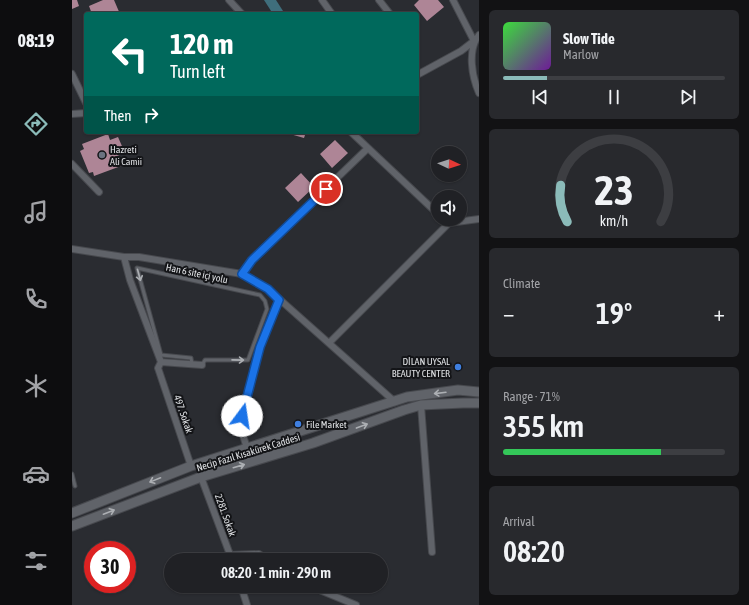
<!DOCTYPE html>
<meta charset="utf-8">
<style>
:root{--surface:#202125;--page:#28292d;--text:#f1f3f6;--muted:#a2a3a7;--line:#3d3e42;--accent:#8bbbb9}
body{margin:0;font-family:"Asap Condensed",sans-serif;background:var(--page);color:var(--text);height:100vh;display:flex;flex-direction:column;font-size:15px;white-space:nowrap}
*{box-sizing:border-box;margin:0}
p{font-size:13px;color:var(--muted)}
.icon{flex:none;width:22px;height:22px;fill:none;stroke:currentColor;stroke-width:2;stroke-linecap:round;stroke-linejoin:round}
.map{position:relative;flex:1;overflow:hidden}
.drawer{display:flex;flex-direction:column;gap:10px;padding:10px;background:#121214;width:270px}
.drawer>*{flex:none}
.guide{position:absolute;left:12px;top:12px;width:335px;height:122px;border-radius:4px;box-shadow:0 1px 3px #0004,0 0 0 1px var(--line);background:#00695c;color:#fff;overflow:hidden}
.needle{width:26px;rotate:94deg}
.tools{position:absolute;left:359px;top:146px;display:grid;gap:8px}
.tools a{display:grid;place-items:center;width:36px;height:36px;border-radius:50%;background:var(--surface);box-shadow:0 1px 3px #0004,0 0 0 1px var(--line);font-size:20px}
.speed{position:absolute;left:12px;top:541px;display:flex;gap:8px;font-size:20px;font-weight:700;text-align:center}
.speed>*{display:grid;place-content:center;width:52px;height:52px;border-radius:50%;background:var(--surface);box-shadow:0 1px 3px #0004,0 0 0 1px var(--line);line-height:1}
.speed .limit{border:6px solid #d22;background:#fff;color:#111}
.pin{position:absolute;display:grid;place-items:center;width:34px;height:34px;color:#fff;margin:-17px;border:2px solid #fff;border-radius:50%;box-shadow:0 1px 4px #0007}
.me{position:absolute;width:44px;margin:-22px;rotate:14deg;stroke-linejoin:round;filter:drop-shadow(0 0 3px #0008)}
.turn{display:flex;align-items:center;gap:14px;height:84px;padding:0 20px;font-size:18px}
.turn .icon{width:52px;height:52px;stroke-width:2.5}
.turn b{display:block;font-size:28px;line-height:34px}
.then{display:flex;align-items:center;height:38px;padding:0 20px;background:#0003;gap:8px;font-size:15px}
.big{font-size:30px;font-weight:600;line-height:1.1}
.drawer .tile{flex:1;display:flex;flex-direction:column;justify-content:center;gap:6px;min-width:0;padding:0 14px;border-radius:6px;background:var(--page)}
.drawer .dial{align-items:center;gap:0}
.dial svg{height:104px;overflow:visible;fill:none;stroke:var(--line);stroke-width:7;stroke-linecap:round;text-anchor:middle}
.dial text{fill:var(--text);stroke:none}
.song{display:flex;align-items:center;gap:12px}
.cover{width:48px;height:48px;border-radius:6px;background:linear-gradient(135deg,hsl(120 70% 55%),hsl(280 70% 35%))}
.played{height:4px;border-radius:2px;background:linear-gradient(90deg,var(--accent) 20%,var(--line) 20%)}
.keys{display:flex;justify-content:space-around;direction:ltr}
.heat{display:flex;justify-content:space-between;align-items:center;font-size:22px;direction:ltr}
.charge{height:6px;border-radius:3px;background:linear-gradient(90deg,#34c759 71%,var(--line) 0)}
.trip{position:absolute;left:92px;top:553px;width:224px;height:40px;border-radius:20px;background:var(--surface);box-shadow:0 1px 3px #0004,0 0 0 1px var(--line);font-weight:600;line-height:40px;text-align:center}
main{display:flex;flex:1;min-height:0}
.menu{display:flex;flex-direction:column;width:72px;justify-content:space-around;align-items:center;background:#0d0d0f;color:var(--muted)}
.menu .icon{width:28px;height:28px}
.menu .current{color:var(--accent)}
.menu b{font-size:18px;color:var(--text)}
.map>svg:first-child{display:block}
</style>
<main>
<nav class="menu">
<b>08:19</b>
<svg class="icon current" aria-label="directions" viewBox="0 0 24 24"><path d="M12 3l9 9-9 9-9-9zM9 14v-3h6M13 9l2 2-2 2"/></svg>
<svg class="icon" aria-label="music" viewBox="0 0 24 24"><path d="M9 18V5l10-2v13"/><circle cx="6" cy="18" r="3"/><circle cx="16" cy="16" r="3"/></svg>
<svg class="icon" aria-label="phone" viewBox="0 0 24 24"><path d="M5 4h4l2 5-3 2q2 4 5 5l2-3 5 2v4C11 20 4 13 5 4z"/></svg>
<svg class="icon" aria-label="climate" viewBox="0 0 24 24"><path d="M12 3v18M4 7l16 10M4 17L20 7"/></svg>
<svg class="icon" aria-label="car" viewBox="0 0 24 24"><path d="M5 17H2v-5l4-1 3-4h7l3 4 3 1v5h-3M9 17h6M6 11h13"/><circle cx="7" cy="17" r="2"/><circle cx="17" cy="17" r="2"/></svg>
<svg class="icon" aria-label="filters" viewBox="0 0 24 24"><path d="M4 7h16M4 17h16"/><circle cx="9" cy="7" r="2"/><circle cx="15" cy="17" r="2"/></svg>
</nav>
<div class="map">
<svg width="407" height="605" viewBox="0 0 407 605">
<rect width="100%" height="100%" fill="#2a2c31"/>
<path fill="#3f6e7c" d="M192,0H204L211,11L206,14H201Z"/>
<path fill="#ae8596" d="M0,0H5L7,6L0,9Z
M31,0H42L48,14H20L17,6Z
M347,0H366L372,7L355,21L342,5Z
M218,132H234L232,138L218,134Z
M36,134L38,140L46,137L53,153L45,156L49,166L22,176L21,172L17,173L8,151L12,149L10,144Z
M263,140L276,153L260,168L248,154Z
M229,173L242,187L226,202L213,188Z"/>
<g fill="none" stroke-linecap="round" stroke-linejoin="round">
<defs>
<path id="lane" d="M120,364L119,358L89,355L65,268L188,295L193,301L195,309L176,360H133L130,365
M0,474L3,486"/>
<path id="street" d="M157,0L170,14
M250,0L260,14
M307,0L318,14
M407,35C395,50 400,77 407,93
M0,74L14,103
M345,75L389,51L402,41L381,0
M0,114L14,113
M279,132L366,214
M0,164L27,192
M372,219L377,223L407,219
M0,249L52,257H67L170,274L196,289L323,402
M52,257L58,280L89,362
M170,274L180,260L296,148
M257,343L377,223
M349,405L360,552
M175,448L168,426L188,347L207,300
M119,466L86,368L89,362L130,365
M129,477L160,560
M158,555L187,554L196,560
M169,586L175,605
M238,586L284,605"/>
<path id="secondary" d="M0,513L119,466L335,397L386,390L407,392
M0,526L129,477L241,443L332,410L349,405L391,403H407"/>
</defs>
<use href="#lane" stroke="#47494e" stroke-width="5"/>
<use href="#street" stroke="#47494e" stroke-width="8"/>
<use href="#secondary" stroke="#47494e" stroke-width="11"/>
<use href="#lane" stroke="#606369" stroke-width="3"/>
<use href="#street" stroke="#606369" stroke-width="6"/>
<use href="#secondary" stroke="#606369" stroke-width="9"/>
</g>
<defs><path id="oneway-shaft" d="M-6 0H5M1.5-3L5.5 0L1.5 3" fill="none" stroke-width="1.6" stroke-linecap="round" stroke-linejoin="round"/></defs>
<g stroke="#acafb3">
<use href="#oneway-shaft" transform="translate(67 275) rotate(75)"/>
<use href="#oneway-shaft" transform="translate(166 360) rotate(1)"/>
<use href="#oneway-shaft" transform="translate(368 393) rotate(173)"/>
<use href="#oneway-shaft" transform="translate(290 426) rotate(-20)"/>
<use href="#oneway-shaft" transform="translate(167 466) rotate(-16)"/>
<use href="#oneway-shaft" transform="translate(83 480) rotate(158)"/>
<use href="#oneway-shaft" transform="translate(37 512) rotate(-21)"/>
</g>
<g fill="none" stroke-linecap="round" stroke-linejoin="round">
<defs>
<path id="route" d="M170,416L188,347L207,300L196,289L170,274L180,260L254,189"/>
</defs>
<use href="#route" stroke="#114b97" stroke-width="10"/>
<use href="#route" stroke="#1a73e8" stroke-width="7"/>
</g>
<circle fill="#6b7280" stroke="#131417" stroke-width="1.5" cx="30" cy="155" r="4"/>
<g fill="#3f7fe0" stroke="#131417" stroke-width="1.5">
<circle cx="386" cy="367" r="4"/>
<circle cx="226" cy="424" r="4"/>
</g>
<g text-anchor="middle" stroke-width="4" stroke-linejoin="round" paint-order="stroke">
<g font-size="10" fill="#dfe1e4" stroke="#131417" text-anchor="start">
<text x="38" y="153">Hazreti<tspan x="38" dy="12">Ali Camii</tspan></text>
<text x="378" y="365" text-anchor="end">DİLAN UYSAL<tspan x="378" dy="12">BEAUTY CENTER</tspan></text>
<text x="234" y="428">File Market</text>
</g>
<g font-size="10" fill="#dfe1e4" stroke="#131417">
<text transform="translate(125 273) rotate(12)" y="4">Han 6 site içi yolu</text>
<text transform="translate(112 414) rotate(71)" y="4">497. Sokak</text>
<text transform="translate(176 452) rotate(-17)" y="4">Necip Fazıl Kısakürek Caddesi</text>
<text transform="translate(154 515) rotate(70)" y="4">2281. Sokak</text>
</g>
</g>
</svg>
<div class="tools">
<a><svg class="needle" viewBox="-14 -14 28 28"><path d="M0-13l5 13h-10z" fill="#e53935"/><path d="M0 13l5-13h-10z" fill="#a2a3a7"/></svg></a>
<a><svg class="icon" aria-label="sound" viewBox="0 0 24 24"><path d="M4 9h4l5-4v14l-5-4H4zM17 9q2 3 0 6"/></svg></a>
</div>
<div class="speed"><div class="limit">30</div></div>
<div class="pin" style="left:254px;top:189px;background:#d93025"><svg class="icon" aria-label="arrive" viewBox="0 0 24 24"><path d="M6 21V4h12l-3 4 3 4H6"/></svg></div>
<svg class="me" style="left:170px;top:416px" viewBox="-20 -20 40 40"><circle r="19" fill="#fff"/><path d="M0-13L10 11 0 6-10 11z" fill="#1a73e8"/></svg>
<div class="trip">08:20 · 1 min · 290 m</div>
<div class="guide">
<div class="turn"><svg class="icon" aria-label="left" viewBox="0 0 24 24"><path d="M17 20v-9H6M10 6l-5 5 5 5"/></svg><div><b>120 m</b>Turn left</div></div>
<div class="then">Then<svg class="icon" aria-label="right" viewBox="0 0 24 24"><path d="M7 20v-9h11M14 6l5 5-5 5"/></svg></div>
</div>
</div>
<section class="drawer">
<div class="tile">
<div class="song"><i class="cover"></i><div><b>Slow Tide</b><p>Marlow</p></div></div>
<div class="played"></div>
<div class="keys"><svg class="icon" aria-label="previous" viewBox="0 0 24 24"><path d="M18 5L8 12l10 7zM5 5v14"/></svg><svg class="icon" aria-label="pause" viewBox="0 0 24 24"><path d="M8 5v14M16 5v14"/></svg><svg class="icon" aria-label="next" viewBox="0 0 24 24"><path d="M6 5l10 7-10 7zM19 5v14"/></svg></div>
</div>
<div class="tile dial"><svg viewBox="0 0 100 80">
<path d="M14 69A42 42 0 1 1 86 69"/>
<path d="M14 69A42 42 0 0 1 9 41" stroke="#8bbbb9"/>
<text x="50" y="56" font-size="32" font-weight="700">23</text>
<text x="50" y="72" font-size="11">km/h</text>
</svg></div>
<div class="tile"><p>Climate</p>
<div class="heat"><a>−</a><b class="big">19°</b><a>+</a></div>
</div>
<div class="tile"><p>Range · 71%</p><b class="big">355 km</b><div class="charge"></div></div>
<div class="tile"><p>Arrival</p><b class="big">08:20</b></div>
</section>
</main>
